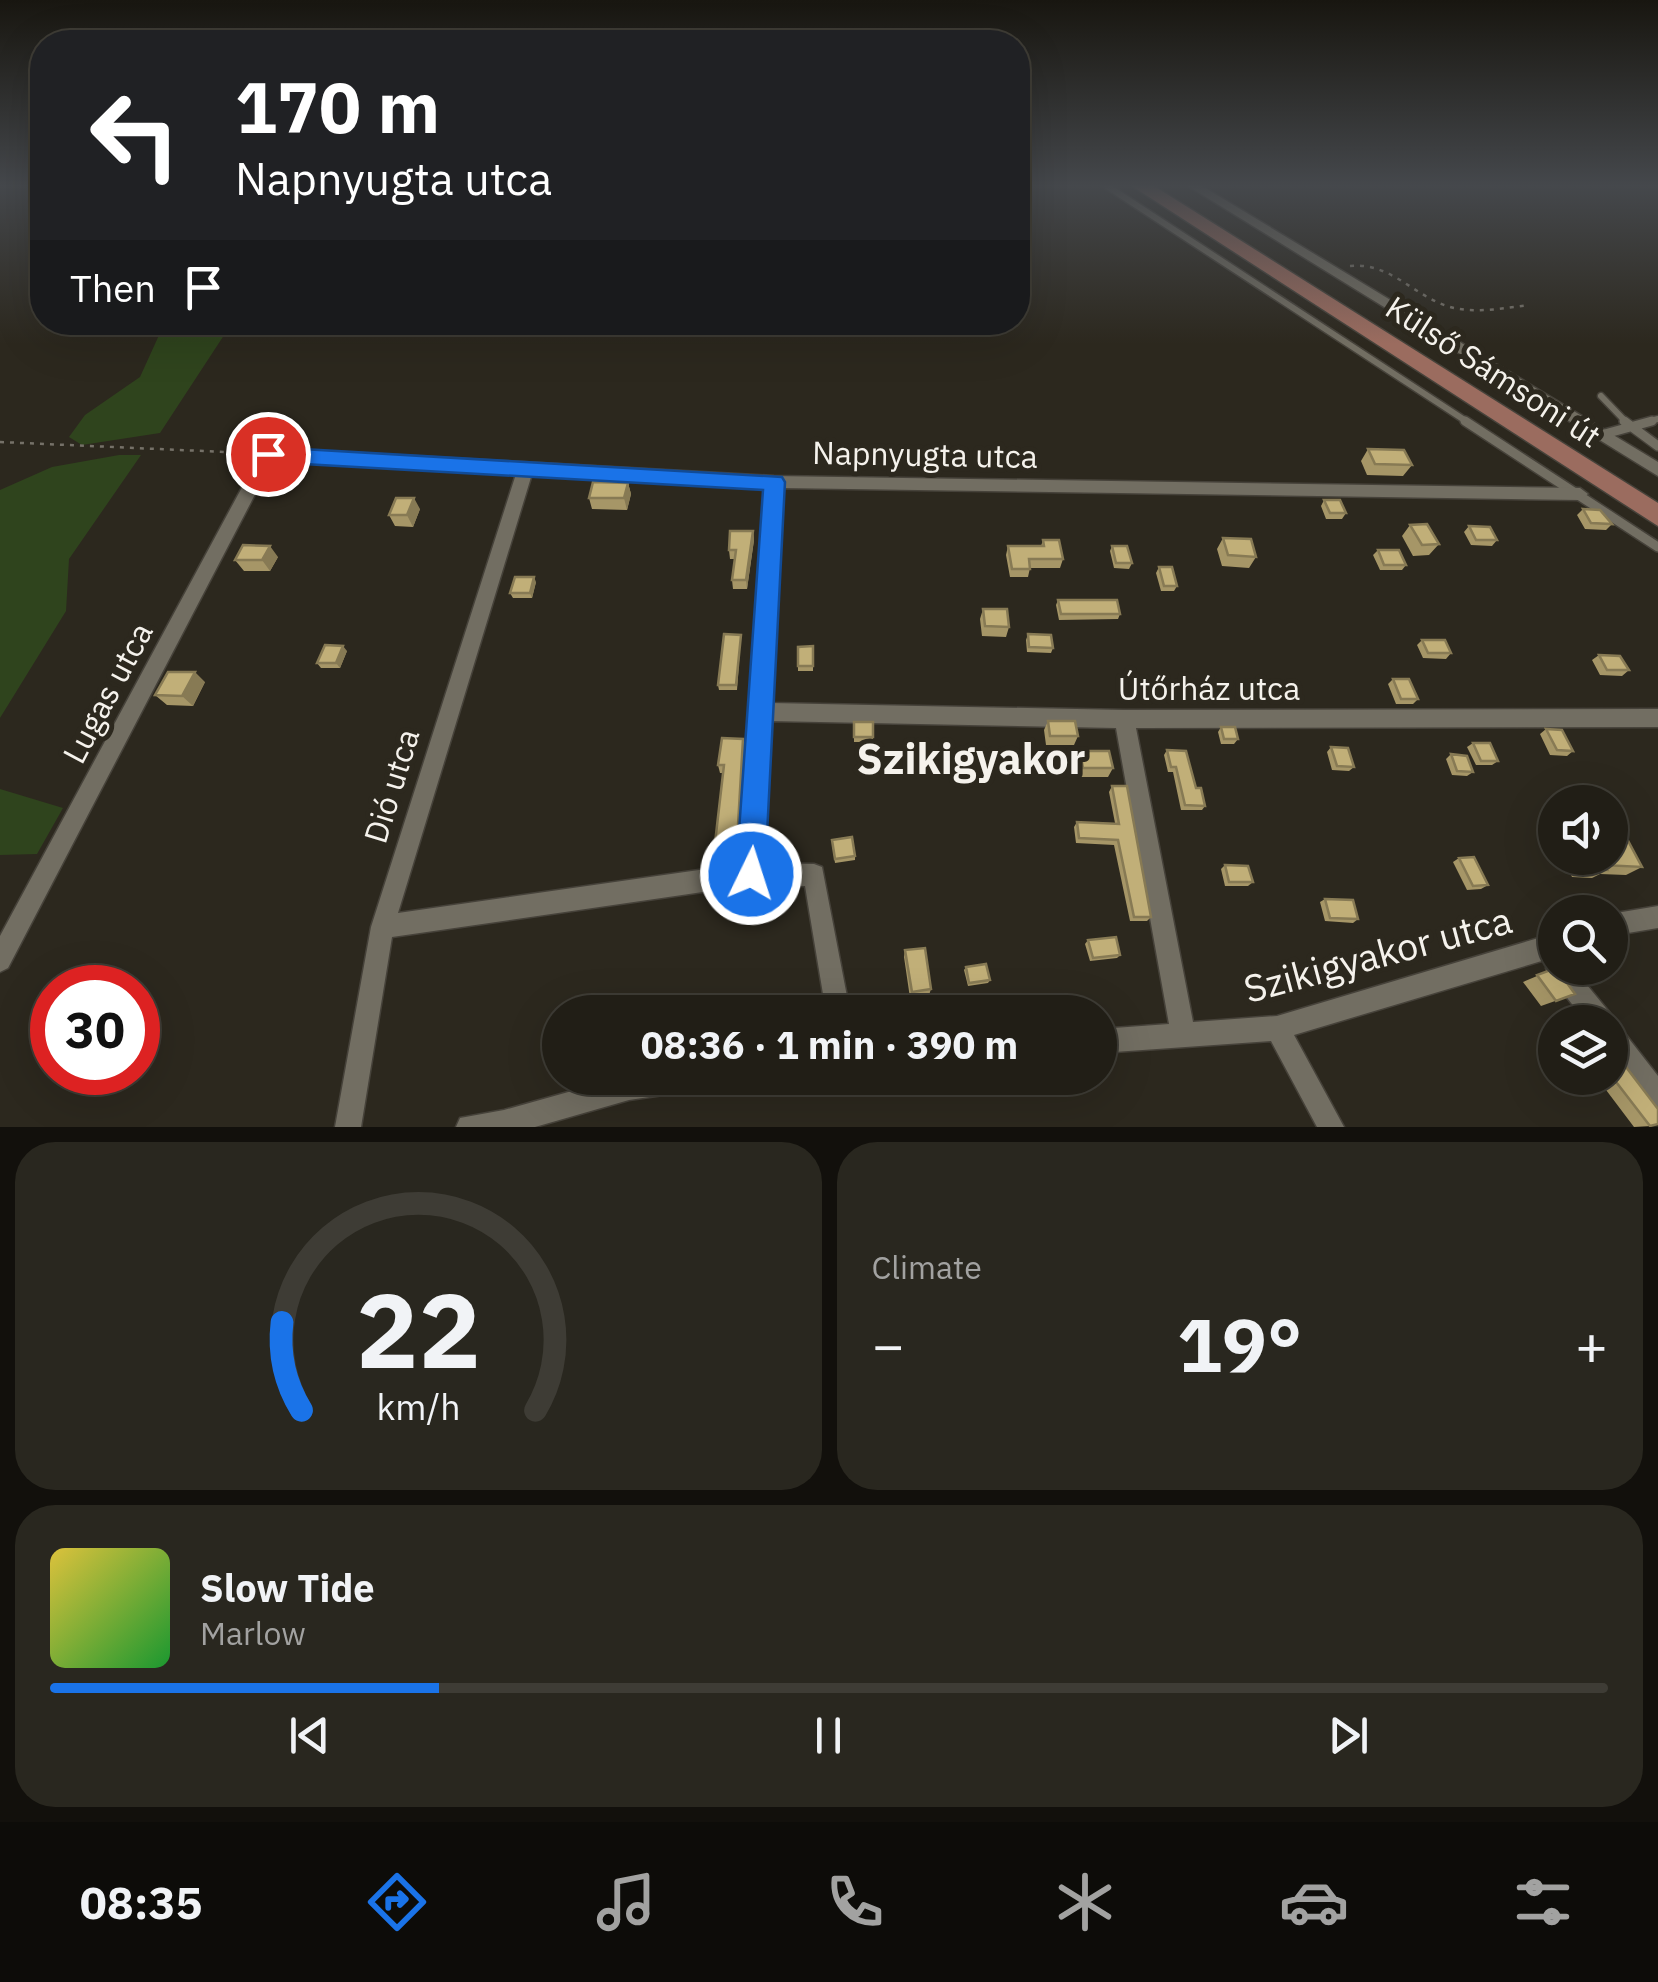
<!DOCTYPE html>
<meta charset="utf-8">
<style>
:root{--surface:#211e16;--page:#29271f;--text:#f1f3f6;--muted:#a2a2a1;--line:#3e3c35;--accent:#1a73e8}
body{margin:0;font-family:"IBM Plex Sans",sans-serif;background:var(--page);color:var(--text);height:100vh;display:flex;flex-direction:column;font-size:38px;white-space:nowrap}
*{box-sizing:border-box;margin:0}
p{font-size:32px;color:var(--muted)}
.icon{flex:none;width:55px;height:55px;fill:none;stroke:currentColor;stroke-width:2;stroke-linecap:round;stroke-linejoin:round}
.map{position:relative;height:1127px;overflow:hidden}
.details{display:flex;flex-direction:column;gap:15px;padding:15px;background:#12100c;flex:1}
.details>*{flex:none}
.hud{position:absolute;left:30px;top:30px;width:1000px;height:305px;border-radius:40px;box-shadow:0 10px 40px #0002,0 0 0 2px var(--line);background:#202124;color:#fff;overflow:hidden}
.buttons{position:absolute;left:1538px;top:785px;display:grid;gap:20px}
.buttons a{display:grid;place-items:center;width:90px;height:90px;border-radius:50%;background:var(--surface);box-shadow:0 10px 40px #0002,0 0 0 2px var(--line);font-size:50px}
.speed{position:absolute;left:30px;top:965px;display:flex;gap:20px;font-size:50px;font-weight:700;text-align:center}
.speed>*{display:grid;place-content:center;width:130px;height:130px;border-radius:50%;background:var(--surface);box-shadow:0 10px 40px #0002,0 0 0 2px var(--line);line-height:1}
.speed .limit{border:15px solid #d22;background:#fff;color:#111}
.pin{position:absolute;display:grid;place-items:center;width:85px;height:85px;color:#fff;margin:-42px;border:5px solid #fff;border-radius:50%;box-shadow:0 2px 10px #0007}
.me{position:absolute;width:110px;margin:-55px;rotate:4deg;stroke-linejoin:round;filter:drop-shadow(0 0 8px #0008)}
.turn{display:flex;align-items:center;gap:35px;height:210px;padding:0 40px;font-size:45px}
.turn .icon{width:130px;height:130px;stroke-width:2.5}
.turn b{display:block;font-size:70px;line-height:85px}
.then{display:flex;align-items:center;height:95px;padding:0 40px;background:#0003;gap:20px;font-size:38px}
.big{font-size:75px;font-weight:700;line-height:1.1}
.details .widget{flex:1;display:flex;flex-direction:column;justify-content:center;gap:15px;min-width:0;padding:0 35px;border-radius:40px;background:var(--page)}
.details .dial{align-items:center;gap:0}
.dial svg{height:260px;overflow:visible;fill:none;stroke:var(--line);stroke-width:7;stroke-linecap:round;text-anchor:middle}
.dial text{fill:var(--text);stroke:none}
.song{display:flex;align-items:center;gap:30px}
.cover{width:120px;height:120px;border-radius:15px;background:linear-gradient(135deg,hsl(50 70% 55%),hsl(130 70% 35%))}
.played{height:10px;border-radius:5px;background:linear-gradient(90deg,var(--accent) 25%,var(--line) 25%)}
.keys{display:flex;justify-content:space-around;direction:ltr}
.heat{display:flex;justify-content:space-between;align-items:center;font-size:55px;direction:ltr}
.details .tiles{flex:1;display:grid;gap:15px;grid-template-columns:1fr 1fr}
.widget:last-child{grid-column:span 2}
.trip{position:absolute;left:542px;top:995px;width:575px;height:100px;border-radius:50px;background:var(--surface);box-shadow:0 10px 40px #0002,0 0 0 2px var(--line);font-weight:700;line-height:100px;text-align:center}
.tabs{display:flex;height:160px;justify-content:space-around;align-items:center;background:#0d0c09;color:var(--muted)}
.tabs .icon{width:70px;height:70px}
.tabs .selected{color:var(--accent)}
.tabs b{font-size:45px;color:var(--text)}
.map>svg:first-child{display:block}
</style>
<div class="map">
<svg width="1658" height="1127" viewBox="0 0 1658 1127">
<rect width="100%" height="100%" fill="#2c281e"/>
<path fill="#2f441d" d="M165,322L232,323L160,433L82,445L69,437L85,415L140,377Z
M119,455H141L69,559L66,611L0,718V490L52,467Z
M0,789L63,808L37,854L0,855Z"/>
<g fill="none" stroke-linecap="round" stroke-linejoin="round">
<defs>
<path id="lane-far1" d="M1107,186L1469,423
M1601,396L1627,423
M1643,423L1658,419"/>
<path id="lane" d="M1465,421L1658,547
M1624,421L1658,446
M1601,435L1652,421"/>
<path id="street" d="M1188,186H1202L1658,462V476Z
M268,448L774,476L1580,488L1588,494L1580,500L782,488L771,703L1124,710L1658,709V727L1136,728L1193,1022L1277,1016L1555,933V957L1294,1035L1344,1127H1317L1271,1041L1100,1053V1029L1169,1024L1116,728L770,721L763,863L814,864L822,867L850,1012H826L805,886L751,885L392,937L361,1127H335L371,927L516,474L273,460L8,968L0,972V936L260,454ZM532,474L765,487L741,864L398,913Z
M1658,906V928L1610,936V914Z
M1555,957V968H1573L1610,1013L1612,1024L1619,1026L1658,1076V1109L1649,1105L1610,1055V1022H1586L1550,976L1546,968L1550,960Z
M618,1078H703L699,1087L690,1091L629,1100L535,1127H456L460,1118L504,1110Z"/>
<path id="primary" d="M1132,186H1154L1658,503V526Z"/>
</defs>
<use href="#lane-far1" stroke="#46423a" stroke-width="9"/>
<use href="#lane" stroke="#46423a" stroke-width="12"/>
<use href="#street" stroke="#46423a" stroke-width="3"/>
<use href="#primary" stroke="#46423a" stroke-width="3"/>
<path stroke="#757168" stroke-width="2.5" stroke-dasharray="4 6" stroke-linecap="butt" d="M1350,266C1391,262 1413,296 1450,307C1475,314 1504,308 1529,305
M0,442L248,453"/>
<use href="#lane-far1" stroke="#726e62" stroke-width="6"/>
<use href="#lane" stroke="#726e62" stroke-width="9"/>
<use href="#street" fill="#726e62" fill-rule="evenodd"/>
<use href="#primary" fill="#9b6c5f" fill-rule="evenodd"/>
</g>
<path fill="#a69667" d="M1368,449L1412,465L1403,476L1367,475L1361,461Z
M628,483L631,494L627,510L592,509L589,498Z
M1324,500L1346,513L1342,519H1326L1321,506Z
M420,509L413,527L395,526L389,515Z
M1583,509L1612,524L1606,530L1585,529L1577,515Z
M1410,525L1439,544L1429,555L1413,556L1402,536Z
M1469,526L1497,540L1492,546L1471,545L1464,532Z
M753,531L754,540L747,589H733L732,580L735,559H730L729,550Z
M1223,538L1256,557L1249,568L1222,566L1217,549Z
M1043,540L1063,559L1060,568H1030L1028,577H1010L1006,555L1008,546H1041Z
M1112,546L1132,563L1129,569L1114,568L1110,551Z
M1378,550L1406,565L1402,570H1380L1373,555Z
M278,557L270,571H244L235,560Z
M1159,567L1177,586L1174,591H1161L1156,573Z
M536,582L532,598H513L510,593Z
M1058,600L1120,614L1118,619L1059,620L1056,605Z
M983,609L1009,627L1006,637L982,636L980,619Z
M1028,634L1053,648L1051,653L1027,652L1026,640Z
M741,635L737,690H719L718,685Z
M1422,640L1451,653L1446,659L1423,658L1417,645Z
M813,646V671H798V647Z
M347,651L340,668H321L317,663Z
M1599,655L1629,670L1622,676L1600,675L1592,660Z
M1393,679L1418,699L1413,704H1396L1388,684Z
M205,682L193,706L167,705L155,695Z
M1048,721L1078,736L1074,745H1046L1044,730Z
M854,722H873V742H854Z
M1221,727L1238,739L1234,744H1221L1218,732Z
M1546,729L1573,751L1567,756L1550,755L1540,734Z
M743,739L745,747L738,849L717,850L715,843L723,773H720L718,765Z
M1473,743L1498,761L1492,765H1476L1467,747Z
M1331,747L1354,767L1349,771L1332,770L1327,752Z
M1167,750L1196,788L1205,806L1202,810H1181L1173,772H1168L1164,755Z
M1080,751L1113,768L1108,777H1079L1076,760Z
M1451,754L1473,772L1467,776L1452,775L1446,759Z
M1112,786L1151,917L1147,921H1130L1114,845L1076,843L1074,827L1077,822L1115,823L1109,792Z
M832,844L855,856V860L835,863Z
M1459,858L1488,885L1481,889L1467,890L1453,862Z
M1563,858H1610L1642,867L1626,875L1600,874L1592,878L1572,877Z
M1225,865L1253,882L1248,886H1225L1221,869Z
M1325,899L1358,919L1353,923L1325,921L1320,902Z
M1088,940L1120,955L1117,958L1090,961L1085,944Z
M905,950L931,989L929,995L910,998L904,957Z
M966,967L990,980L988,983L968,986L964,970Z
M1556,968L1575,994L1541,1006L1523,982Z
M1610,1046L1650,1126L1634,1127L1597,1078H1610Z"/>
<path fill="#877a54" d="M628,483L631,494L627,510L624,498Z
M414,498L420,509L413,527L407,515Z
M753,531L754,540L747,589L746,580Z
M270,546L278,557L270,571L262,560Z
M534,577L536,582L532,598L530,593Z
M343,646L347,651L340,668L336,663Z
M195,672L205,682L193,706L182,696Z
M743,739L745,747L738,849L737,842Z"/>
<path fill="#c1af78" stroke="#877a54" stroke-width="2.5" d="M1368,449L1404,450L1412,465L1375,464Z
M593,482L628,483L624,498H589Z
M396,498H414L407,515H389Z
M1324,500H1340L1346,513H1330Z
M1583,509L1600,510L1612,524L1591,523Z
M1427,524L1439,544L1422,545L1410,525Z
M1469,526L1490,527L1497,540H1476Z
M730,531H753L746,580H732L736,550H729Z
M1223,538L1251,539L1256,557L1228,555Z
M1043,540H1059L1063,559H1029L1030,569H1012L1008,546H1044Z
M243,545L270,546L262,560H235Z
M1112,546H1127L1132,563H1116Z
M1378,550H1399L1406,565H1384Z
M1159,567H1172L1177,586H1164Z
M515,577H534L530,593H510Z
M1058,600H1117L1120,614H1061Z
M983,609H1007L1009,627L985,626Z
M724,634L741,635L736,685H718Z
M1028,634L1051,635L1053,648L1029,647Z
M1422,640H1445L1451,653H1428Z
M325,645L343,646L336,663H317Z
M813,646V666H798V647Z
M1599,655L1620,656L1629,670H1607Z
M168,672H195L182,696L155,695Z
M1393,679H1409L1418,699H1401Z
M1048,721H1075L1078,736H1050Z
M854,722H873V737H854Z
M1221,727H1235L1238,739H1224Z
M1546,729L1562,730L1573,751L1557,750Z
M722,738L743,739L737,842L715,843L724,765H718Z
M1473,743H1490L1498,761H1481Z
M1331,747L1348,748L1354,767L1337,766Z
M1167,750L1186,751L1196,788H1201L1205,806L1185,805L1176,767H1171Z
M1080,751H1109L1113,768H1083Z
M1451,754L1467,756L1473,772L1457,771Z
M1112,786H1127L1151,917H1134L1118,840L1079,838L1077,822L1119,824Z
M852,837L855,856L835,859L832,840Z
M1610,837H1626L1642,867L1604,865L1607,870L1586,869L1581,858H1610Z
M1474,857L1488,885L1473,886L1459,858Z
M1225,865L1248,866L1253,882H1229Z
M1325,899L1353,900L1358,919L1330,918Z
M1116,937L1120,955L1093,958L1088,940Z
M925,948L931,989L912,992L905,950Z
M986,964L990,980L969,983L966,967Z
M1556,968L1575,994L1556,1001L1537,975Z
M1610,1046L1658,1109V1124L1650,1126L1610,1074Z"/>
<linearGradient id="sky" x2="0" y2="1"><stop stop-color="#181610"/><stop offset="0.54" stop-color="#45484c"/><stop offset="1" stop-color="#45484c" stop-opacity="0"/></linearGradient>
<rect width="1658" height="344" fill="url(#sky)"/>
<path fill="#1a73e8" stroke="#114b97" stroke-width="2.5" d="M268,447L782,477L785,482L765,874L761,884L751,888L741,884L736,874L763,490L268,462L258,454Z"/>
<g text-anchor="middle" stroke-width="10" stroke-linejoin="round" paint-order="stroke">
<g font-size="32" fill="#f5f2ec" stroke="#2c281e">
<text transform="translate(1493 372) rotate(33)" y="11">Külső Sámsoni út</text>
<text transform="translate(925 455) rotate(1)" y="11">Napnyugta utca</text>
<text x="1209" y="700">Útőrház utca</text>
<text transform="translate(108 693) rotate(-62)" y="11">Lugas utca</text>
<text transform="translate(392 786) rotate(-73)" y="11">Dió utca</text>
</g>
<g font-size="38" fill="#f5f2ec" stroke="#2c281e">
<text transform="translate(1378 955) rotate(-15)" y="13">Szikigyakor utca</text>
</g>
<g font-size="42" font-weight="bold" fill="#f5f2ec" stroke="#2c281e">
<text x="971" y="774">Szikigyakor</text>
</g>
</g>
</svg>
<div class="buttons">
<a><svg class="icon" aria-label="sound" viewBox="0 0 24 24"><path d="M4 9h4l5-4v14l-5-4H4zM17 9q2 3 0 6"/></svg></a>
<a><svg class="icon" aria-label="search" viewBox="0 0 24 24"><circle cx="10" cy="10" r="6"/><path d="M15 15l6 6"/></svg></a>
<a><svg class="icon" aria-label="layers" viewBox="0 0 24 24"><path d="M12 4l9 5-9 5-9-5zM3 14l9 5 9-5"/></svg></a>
</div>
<div class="speed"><div class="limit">30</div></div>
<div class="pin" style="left:268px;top:454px;background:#d93025"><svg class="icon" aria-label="arrive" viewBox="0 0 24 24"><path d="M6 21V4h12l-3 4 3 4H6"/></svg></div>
<svg class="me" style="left:751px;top:874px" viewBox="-20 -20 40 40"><circle r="17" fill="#1a73e8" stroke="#fff" stroke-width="3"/><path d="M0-11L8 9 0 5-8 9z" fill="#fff"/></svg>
<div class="trip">08:36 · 1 min · 390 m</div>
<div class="hud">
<div class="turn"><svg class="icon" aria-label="left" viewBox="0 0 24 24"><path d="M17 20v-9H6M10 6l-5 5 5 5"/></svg><div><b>170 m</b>Napnyugta utca</div></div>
<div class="then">Then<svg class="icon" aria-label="arrive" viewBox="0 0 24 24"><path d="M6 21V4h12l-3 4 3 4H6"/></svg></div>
</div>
</div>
<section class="details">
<div class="tiles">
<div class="widget dial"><svg viewBox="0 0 100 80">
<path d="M14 69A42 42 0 1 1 86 69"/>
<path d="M14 69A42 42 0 0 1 8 42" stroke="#1a73e8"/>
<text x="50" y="56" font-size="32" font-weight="700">22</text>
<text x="50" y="72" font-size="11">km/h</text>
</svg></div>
<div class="widget"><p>Climate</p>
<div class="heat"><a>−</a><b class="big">19°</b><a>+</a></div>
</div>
<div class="widget">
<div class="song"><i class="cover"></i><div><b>Slow Tide</b><p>Marlow</p></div></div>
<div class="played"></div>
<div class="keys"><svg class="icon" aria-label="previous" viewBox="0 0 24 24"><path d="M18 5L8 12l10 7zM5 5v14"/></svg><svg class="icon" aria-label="pause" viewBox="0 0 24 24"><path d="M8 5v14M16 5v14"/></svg><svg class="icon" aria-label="next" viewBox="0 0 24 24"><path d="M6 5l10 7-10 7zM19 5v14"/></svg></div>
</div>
</div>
</section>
<nav class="tabs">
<b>08:35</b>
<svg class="icon selected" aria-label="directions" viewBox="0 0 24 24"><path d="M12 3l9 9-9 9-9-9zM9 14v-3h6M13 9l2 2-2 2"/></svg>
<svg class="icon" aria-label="music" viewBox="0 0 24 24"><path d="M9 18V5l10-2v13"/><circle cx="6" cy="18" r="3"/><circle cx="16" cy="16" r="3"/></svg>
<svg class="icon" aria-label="phone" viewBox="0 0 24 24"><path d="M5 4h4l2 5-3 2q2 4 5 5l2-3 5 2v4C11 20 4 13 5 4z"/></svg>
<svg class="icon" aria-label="climate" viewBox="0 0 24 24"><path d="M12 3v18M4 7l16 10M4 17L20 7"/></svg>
<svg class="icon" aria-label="car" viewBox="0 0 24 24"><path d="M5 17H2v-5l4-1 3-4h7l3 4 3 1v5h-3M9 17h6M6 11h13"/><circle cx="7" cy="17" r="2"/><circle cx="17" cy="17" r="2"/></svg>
<svg class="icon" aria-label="filters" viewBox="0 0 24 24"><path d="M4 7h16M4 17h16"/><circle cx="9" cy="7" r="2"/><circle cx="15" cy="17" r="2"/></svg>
</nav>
